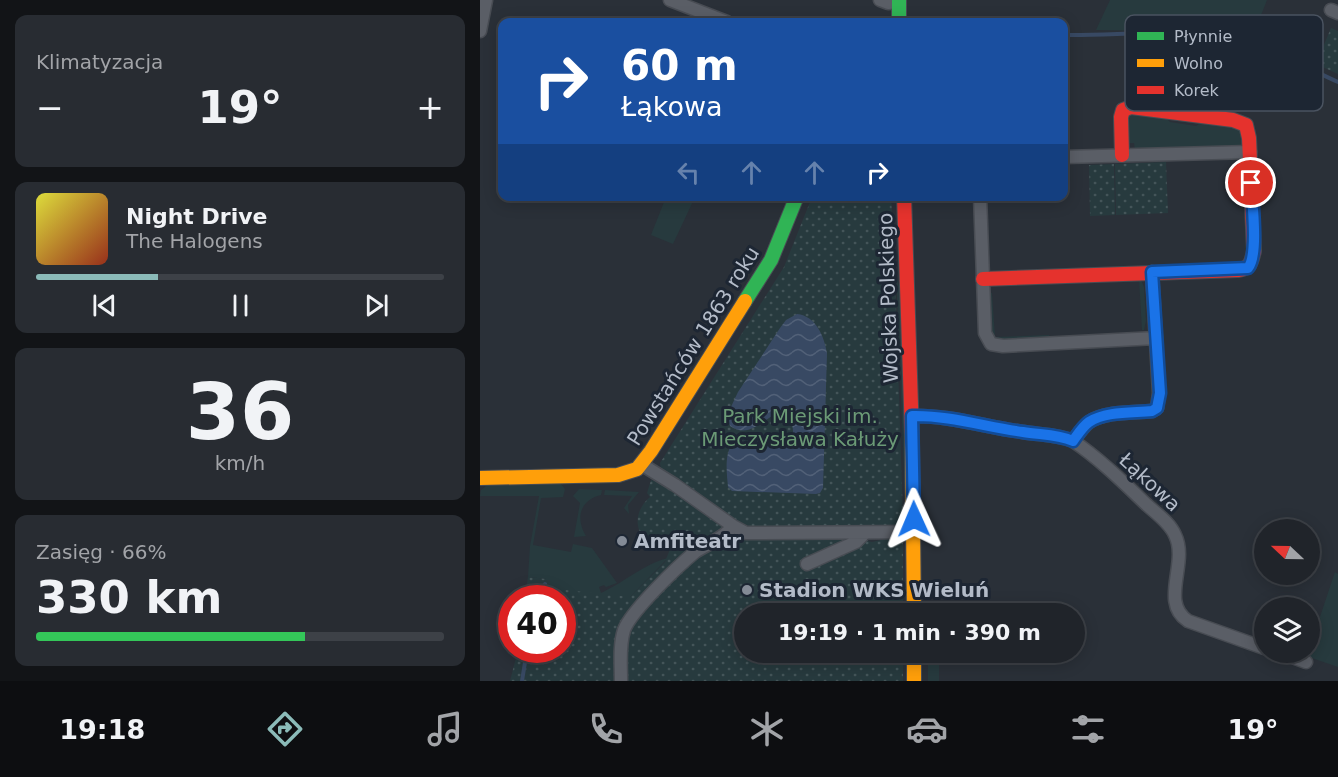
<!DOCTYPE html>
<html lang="pl">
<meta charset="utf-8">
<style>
:root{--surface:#20242a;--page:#282c32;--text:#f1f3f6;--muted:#a2a4a8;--line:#3d4147;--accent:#8bbbb9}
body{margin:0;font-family:"DejaVu Sans",sans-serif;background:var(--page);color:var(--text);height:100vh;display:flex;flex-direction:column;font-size:22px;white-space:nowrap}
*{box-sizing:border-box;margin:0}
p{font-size:20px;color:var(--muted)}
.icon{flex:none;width:33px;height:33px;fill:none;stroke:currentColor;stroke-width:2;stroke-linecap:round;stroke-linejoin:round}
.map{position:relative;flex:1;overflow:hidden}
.drawer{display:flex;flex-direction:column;gap:15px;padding:15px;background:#121417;width:480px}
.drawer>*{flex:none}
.top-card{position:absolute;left:18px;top:18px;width:570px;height:183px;border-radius:12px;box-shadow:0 3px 15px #0003,0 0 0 2px var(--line);background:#1a4fa0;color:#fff;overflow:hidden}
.needle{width:39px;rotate:292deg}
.fabs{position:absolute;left:774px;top:519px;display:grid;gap:12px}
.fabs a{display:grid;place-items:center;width:66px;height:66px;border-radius:50%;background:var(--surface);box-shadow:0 3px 15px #0003,0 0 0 2px var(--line);font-size:30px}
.speed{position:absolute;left:18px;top:585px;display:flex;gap:12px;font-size:30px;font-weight:700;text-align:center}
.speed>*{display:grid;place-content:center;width:78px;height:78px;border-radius:50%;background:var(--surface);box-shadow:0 3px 15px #0003,0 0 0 2px var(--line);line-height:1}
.speed .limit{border:9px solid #d22;background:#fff;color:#111}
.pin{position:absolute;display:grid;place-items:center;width:51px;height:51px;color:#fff;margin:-26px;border:3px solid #fff;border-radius:50%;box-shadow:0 2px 6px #0007}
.me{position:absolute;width:66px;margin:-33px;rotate:359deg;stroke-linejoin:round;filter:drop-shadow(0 0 4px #0008)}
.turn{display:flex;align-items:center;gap:21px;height:126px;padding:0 24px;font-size:27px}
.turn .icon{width:78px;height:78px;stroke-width:2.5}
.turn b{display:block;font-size:42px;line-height:51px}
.lanes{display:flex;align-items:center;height:57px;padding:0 24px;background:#0003;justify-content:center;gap:30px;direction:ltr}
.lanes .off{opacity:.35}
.big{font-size:45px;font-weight:700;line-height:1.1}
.drawer .card{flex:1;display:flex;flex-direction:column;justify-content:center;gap:9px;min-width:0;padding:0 21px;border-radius:12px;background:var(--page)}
.drawer .dial{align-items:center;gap:0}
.dial b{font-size:78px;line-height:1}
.song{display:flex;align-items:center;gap:18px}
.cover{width:72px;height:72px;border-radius:9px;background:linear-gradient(135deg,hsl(60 70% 55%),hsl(10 70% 35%))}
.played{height:6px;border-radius:3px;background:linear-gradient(90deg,var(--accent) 30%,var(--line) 30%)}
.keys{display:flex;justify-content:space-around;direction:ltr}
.heat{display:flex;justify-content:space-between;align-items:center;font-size:33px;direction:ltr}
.charge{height:9px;border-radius:4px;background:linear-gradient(90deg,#34c759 66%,var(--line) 0)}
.trip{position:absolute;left:254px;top:603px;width:351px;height:60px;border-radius:30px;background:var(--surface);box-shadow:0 3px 15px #0003,0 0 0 2px var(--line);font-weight:700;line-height:60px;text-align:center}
.menu{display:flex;height:96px;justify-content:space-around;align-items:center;background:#0d0e11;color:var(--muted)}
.menu .icon{width:42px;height:42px}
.menu .on{color:var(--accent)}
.menu b{font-size:27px;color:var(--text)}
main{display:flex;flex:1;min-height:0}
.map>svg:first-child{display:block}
</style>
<main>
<section class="drawer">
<div class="card"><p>Klimatyzacja</p>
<div class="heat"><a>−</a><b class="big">19°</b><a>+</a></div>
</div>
<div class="card">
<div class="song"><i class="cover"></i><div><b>Night Drive</b><p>The Halogens</p></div></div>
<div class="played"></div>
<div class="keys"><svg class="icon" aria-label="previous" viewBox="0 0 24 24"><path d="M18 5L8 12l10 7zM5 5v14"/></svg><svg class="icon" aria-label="pause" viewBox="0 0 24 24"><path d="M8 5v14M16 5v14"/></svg><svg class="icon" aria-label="next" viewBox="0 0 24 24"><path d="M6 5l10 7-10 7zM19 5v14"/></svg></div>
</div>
<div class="card dial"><b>36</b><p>km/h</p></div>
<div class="card"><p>Zasięg · 66%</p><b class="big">330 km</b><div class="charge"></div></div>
</section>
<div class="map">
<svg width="858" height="681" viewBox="0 0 858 681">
<defs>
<pattern id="park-dots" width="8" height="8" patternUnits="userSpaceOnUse" patternTransform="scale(1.5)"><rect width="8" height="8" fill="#273a3e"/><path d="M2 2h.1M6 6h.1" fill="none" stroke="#445559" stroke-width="1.8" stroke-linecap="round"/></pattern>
<pattern id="water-waves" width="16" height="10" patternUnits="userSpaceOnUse" patternTransform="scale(1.5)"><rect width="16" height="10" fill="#384963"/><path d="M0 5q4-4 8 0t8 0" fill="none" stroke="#526178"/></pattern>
</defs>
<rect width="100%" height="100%" fill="#2a3038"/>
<path fill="#273a3e" d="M630,0H787L772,38L734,32L616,30Z
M651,113L684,116L690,122L716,126L724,121L762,128L761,147L655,150L654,143H647V117Z
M186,197H215L193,244L171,235Z
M416,274L421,293L426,424V522Z
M659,279L662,282L664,287L666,321L664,330H662Z
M509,293H512L515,337L569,335L570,339L517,341L511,337Z
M10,483L81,484L85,489L83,497L61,498L53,545L91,552L93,544L112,548L137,583L126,587L124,585L119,587L121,593C143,583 164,564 188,558L150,597L82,650V598L66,588V579L48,577L50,546L59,496H0L1,490Z
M99,489L122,490L121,495C100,500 95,518 106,536L94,537L100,503L93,496Z
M125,490L159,492L148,505L149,514L144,508L152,496L124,495Z
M855,572L858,574V667L826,656L828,653L830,652V647Z
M448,653H459V681H448Z"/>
<path fill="url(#park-dots)" d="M851,28L858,31V74L836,64Z
M686,162L688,213L636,215L635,164Z
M634,164L635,215L610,216L609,165Z
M332,197H411L414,246L413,250L406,253L407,271L414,272L415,274L423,519L415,526L276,528C248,521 206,487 181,470L180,463L304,267Z
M171,480L183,483L244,527L256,538H373L392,542L410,538L423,543V613L264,614V652L423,653V681H30L38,650H82V598H45L48,577L66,579L67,588L150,597L185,562L190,549C159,548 146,518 170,497L167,493Z"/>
<path fill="url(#water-waves)" d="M317,314C336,316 344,336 347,353L343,488L340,493L336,494L252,491L248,487C247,474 244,456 252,444C272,438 298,456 313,435C314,421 308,415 294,415C279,423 268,438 250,426L248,417L250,409L258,392L300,328L306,320Z"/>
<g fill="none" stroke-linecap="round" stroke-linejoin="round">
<path stroke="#384963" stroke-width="4" d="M584,35C645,36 708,26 768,43C799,52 829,69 858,82
M55,598L57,593L65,584
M42,681L47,650"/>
<defs>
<path id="street" d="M190,0L247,22
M400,0L408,3L419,2
M851,10L858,13
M0,31L6,0
M584,157L770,152
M500,196L505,333L511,344L523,346L676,338
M432,416C469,415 506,427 543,432C560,435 577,434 593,441C620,459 644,483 667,505C677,514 690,523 695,535C709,563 679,602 708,621L784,648
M593,441C598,434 603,427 609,422C626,411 653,413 672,411L677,408L679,393L672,272
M161,464L195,485L253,526L266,533L434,532
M327,564L376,542L385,533
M799,652L826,662
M141,681C141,664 139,646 144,630C151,611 198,566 215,552C227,544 245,538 253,526"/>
<path id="fast" d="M419,0V22
M265,301L291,260L317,196"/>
<path id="slow" d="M432,435L434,614
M0,478L138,475L157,469L171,451L265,301
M434,652V681"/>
<path id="jam" d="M424,196L432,435
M503,279L758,270C771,268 771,263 774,251L769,138L766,125L753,120L651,107L643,110L641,117L642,155"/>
</defs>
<use href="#street" stroke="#484c53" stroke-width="15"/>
<use href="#fast" stroke="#484c53" stroke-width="16"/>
<use href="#slow" stroke="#484c53" stroke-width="16"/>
<use href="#jam" stroke="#484c53" stroke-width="16"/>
<use href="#street" stroke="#5a5e66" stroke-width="12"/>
<use href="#fast" stroke="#30b455" stroke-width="14"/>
<use href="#slow" stroke="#ff9f0a" stroke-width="14"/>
<use href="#jam" stroke="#e5322d" stroke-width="14"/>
</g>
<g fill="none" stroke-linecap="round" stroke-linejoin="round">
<defs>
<path id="route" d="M434,519L432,416C469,415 506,427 543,432C560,435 577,434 593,441C598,434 603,426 609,422C626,411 653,413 672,411L677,408L680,393L672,272L768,268C779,255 772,201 771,183"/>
</defs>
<use href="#route" stroke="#114b97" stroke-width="15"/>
<use href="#route" stroke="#1a73e8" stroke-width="10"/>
</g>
<g fill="#848b96" stroke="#1d2633" stroke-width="2">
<circle cx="142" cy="541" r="6"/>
<circle cx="267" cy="590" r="6"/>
</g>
<g text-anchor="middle" stroke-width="6" stroke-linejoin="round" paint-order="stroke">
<g font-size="20" fill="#b4bcc9" stroke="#1d2633">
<text transform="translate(408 298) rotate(-92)" y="7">Wojska Polskiego</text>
<text transform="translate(213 346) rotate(-58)" y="7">Powstańców 1863 roku</text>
<text transform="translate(670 482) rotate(43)" y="7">Łąkowa</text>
</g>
<g font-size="20" fill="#6b9a76" stroke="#1d2633">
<text x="320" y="423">Park Miejski im.<tspan x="320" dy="23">Mieczysława Kałuży</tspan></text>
</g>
<g font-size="20" font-weight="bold" fill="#b4bcc9" stroke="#1d2633" text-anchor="start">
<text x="154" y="548">Amfiteatr</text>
<text x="279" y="597">Stadion WKS Wieluń</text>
</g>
</g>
<rect x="645" y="15" width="198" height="96" rx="9" fill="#1d2633" stroke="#4a5360" stroke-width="1.5"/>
<rect x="657" y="32" width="27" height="8" fill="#30b455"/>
<rect x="657" y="59" width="27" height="8" fill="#ff9f0a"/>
<rect x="657" y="86" width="27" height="8" fill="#e5322d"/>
<g font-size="16" fill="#b4bcc9">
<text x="694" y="42">Płynnie</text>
<text x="694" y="69">Wolno</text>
<text x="694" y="96">Korek</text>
</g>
</svg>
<div class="fabs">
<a><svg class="needle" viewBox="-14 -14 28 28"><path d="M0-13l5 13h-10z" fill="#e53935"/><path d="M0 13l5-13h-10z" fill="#a2a4a8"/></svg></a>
<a><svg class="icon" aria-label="layers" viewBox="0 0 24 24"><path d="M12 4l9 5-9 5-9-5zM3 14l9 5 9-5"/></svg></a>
</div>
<div class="speed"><div class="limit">40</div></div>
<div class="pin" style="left:771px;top:183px;background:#d93025"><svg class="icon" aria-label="arrive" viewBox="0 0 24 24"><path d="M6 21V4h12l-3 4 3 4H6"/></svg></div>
<svg class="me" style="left:434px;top:519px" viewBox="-20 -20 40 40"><path d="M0-17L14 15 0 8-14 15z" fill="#1a73e8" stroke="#fff" stroke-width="4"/></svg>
<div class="trip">19:19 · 1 min · 390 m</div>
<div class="top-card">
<div class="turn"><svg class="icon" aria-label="right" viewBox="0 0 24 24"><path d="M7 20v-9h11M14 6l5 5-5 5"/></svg><div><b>60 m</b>Łąkowa</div></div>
<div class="lanes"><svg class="icon off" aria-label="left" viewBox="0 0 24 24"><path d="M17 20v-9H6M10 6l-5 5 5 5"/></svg><svg class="icon off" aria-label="ahead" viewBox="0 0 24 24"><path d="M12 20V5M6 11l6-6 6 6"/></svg><svg class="icon off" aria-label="ahead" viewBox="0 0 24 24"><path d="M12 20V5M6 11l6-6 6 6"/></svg><svg class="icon" aria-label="right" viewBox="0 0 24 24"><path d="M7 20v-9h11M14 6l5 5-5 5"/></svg></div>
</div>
</div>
</main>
<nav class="menu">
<b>19:18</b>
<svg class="icon on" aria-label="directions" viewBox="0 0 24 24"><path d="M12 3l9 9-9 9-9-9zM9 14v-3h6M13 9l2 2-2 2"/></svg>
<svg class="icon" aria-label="music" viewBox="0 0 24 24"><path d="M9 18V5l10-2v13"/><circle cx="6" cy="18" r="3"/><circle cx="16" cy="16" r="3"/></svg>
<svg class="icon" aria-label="phone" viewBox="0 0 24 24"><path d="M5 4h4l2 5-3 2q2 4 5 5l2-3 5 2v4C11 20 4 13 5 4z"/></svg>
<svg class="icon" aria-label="climate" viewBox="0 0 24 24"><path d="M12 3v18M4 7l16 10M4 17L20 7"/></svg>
<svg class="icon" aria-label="car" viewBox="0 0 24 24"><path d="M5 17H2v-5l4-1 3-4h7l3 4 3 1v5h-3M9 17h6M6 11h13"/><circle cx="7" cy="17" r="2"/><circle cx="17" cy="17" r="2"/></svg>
<svg class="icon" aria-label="filters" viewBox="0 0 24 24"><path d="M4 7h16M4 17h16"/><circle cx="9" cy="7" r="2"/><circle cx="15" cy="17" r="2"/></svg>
<b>19°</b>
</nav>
